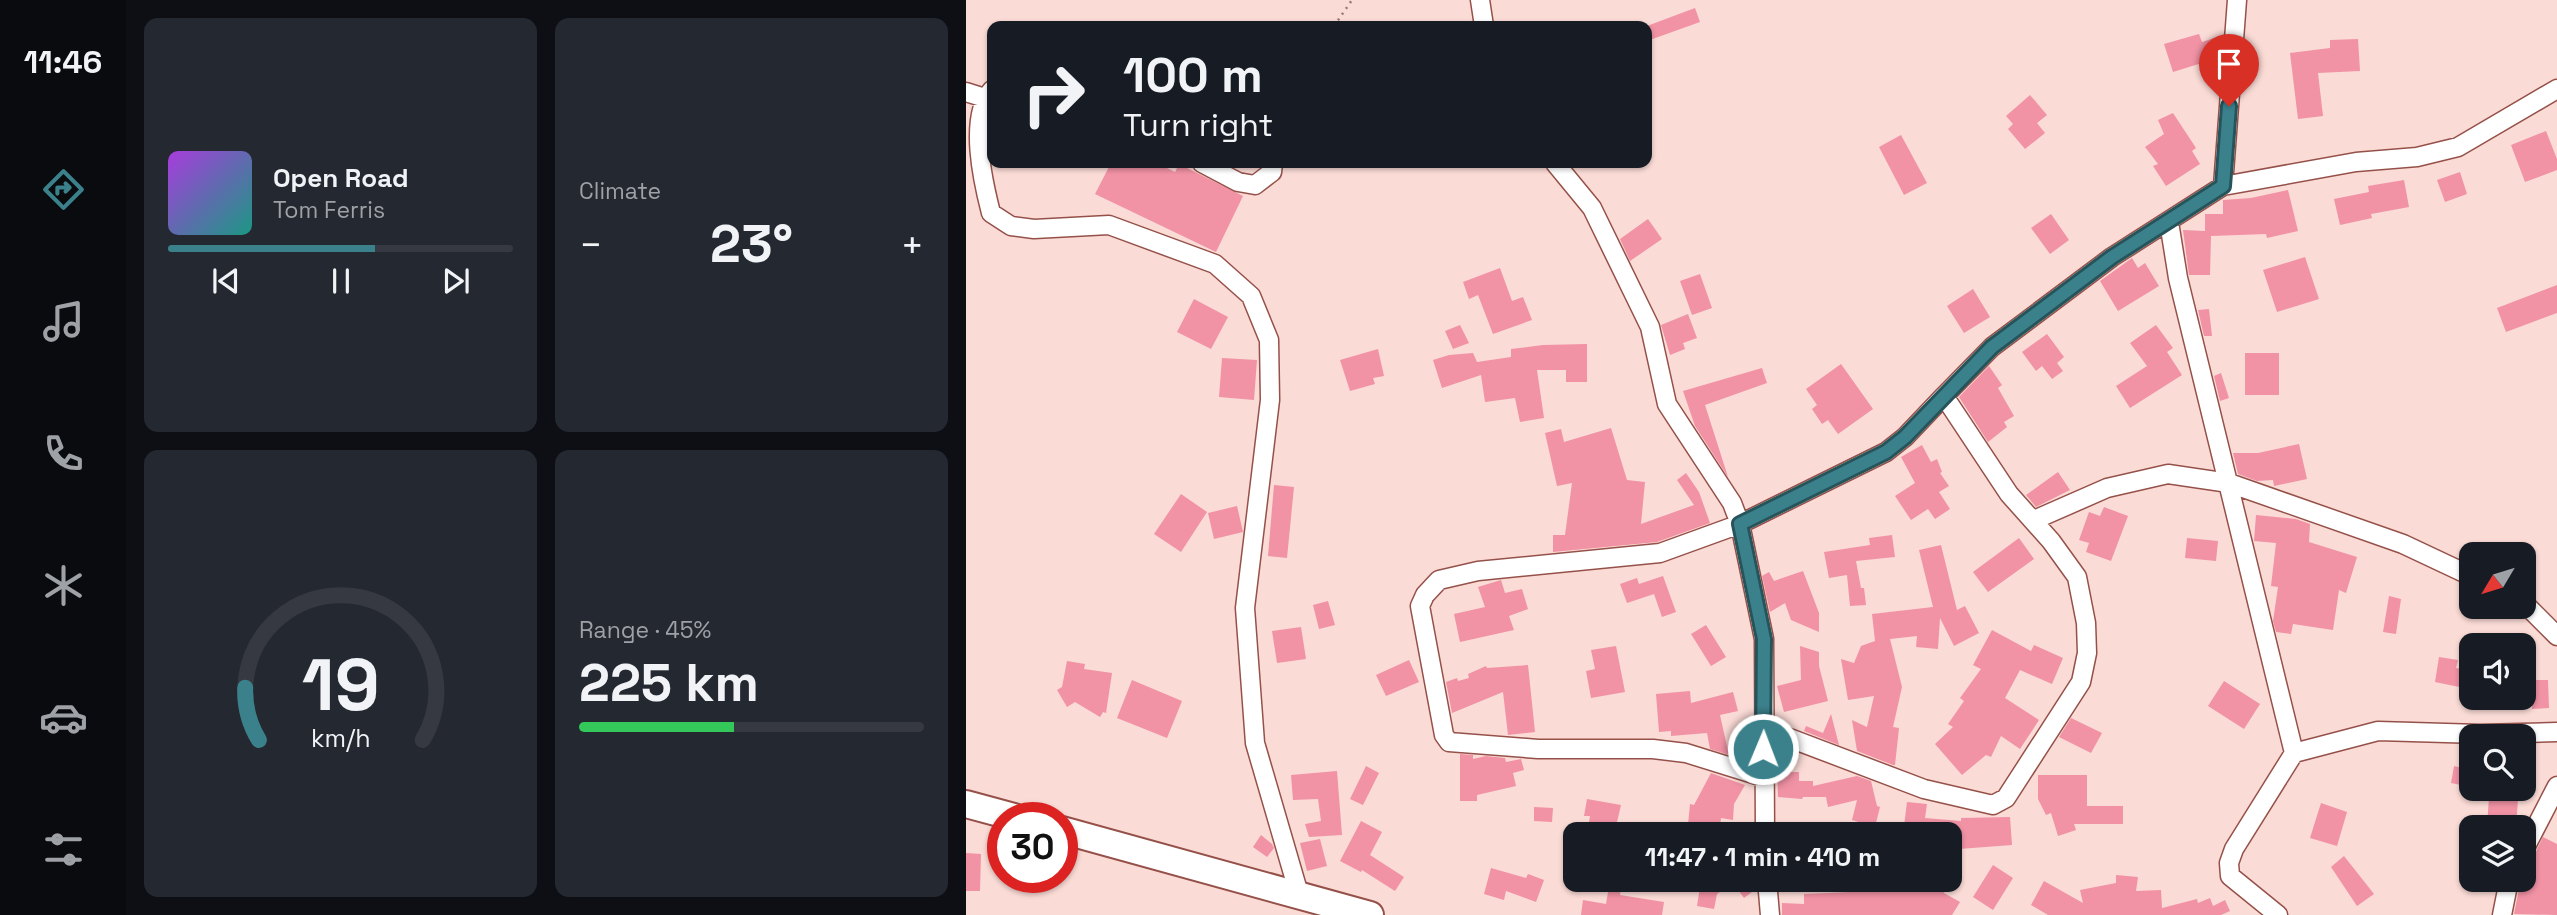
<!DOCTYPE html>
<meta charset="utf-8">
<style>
:root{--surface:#171b24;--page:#242831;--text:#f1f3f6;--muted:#9ea1a6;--line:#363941;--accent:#3b818b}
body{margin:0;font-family:"Space Grotesk",sans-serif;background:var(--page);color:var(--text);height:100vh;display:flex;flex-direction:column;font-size:26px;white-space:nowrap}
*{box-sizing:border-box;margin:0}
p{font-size:23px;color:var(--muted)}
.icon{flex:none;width:38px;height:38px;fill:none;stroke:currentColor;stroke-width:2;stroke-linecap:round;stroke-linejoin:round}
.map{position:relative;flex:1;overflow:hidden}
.side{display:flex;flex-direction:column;gap:18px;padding:18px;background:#0d0f14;width:840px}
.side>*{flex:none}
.hud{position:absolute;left:21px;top:21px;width:665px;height:147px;border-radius:14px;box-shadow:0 2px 5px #0004;background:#171b24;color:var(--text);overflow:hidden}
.needle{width:46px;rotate:232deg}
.tools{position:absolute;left:1493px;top:542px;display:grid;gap:14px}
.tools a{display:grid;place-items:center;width:77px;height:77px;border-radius:14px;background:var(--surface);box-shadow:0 2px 5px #0004;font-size:35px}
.speed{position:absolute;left:21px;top:802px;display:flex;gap:14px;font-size:35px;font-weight:700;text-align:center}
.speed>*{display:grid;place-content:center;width:91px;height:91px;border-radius:50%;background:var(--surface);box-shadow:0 2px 5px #0004;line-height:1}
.speed .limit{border:10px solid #d22;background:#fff;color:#111}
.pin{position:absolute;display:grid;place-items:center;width:60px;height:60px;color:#fff;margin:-72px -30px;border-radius:50% 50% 50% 0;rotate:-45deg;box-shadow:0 0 7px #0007}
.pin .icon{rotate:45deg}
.me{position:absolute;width:77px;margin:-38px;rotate:1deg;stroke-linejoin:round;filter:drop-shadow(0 0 5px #0008)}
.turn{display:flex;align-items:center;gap:24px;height:147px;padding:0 21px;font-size:32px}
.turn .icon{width:91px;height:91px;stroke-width:2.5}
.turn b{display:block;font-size:49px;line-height:60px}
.big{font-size:52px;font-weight:600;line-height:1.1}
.side .tile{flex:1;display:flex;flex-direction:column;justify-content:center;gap:10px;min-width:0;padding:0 24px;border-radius:14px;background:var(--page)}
.side .dial{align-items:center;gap:0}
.dial svg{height:182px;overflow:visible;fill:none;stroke:var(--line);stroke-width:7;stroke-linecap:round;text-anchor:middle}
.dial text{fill:var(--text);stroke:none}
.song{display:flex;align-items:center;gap:21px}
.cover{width:84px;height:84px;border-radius:10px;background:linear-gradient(135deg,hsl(280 70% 55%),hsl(170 70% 35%))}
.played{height:7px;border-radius:4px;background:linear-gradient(90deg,var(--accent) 60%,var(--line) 60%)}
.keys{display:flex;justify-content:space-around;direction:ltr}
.heat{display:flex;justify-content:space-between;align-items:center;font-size:38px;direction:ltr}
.charge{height:10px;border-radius:5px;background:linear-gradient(90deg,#34c759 45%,var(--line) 0)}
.side .tiles{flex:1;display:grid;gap:18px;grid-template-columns:repeat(2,1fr)}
.trip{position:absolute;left:597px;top:822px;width:399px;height:70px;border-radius:14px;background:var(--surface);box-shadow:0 2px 5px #0004;font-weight:600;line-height:70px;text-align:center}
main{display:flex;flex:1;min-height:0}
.tab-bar{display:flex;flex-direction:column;width:126px;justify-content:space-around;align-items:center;background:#090b0e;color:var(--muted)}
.tab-bar .icon{width:49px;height:49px}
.tab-bar .current{color:var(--accent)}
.tab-bar b{font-size:32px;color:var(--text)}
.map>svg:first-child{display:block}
</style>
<main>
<nav class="tab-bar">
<b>11:46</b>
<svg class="icon current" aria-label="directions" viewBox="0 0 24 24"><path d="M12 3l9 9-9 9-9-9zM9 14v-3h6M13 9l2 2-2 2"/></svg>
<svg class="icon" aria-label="music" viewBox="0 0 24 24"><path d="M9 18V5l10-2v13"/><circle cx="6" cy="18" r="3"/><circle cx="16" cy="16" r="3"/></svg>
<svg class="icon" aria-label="phone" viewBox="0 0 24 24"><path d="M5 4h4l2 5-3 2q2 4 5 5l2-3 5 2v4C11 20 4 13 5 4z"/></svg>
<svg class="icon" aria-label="climate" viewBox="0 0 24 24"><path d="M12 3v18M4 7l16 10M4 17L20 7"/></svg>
<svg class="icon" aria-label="car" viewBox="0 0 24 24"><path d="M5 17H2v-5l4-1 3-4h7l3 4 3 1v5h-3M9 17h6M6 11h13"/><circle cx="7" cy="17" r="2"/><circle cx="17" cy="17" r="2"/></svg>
<svg class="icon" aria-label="filters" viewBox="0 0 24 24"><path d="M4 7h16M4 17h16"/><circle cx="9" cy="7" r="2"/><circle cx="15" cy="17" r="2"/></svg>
</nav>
<section class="side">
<div class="tiles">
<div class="tile">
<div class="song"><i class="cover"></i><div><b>Open Road</b><p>Tom Ferris</p></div></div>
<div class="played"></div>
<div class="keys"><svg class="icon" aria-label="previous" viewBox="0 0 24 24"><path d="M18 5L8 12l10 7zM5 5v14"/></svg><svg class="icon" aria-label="pause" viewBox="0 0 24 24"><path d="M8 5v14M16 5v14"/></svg><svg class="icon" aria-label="next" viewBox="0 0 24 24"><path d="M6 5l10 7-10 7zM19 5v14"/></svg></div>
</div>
<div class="tile"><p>Climate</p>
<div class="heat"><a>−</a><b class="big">23°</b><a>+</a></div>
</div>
<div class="tile dial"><svg viewBox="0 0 100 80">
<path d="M14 69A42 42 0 1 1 86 69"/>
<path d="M14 69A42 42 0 0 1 8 46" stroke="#3b818b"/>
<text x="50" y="56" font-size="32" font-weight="700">19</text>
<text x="50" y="72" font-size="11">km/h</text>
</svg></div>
<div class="tile"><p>Range · 45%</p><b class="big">225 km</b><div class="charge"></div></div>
</div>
</section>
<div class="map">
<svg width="1591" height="915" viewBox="0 0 1591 915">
<rect width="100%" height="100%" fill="#fbdbd6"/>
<path fill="#f192a5" d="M729,8L734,22L681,41V26Z
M1233,34L1236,42L1257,35L1255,57L1207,72L1198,44Z
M1392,39L1394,71L1352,73L1357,116L1332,119L1324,53L1364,48V40Z
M1064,95L1081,115L1071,123L1079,133L1059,149L1042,129L1047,124L1040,116Z
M1207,113L1230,148L1226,151L1234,164L1200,186L1187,166L1192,164L1179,147L1198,134L1192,120Z
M1580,131L1591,159V170L1559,182L1545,145Z
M935,135L961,183L938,195L913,147Z
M145,163H191L209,172L213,164L277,196L250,252L129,194Z
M1494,172L1501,194L1479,202L1471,180Z
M1438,180L1443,207L1405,214L1406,218L1374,225L1368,199L1403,192L1402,186Z
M1322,190L1332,231L1301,238L1300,234L1245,236L1244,275H1223L1217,230L1239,231V214H1257V200L1285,198Z
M1085,214L1103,240L1084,254L1065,228Z
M682,219L696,239L664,261L654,239Z
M1339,257L1353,299L1311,312L1297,270Z
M1166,258L1172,268L1179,263L1193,286L1152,311L1134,281Z
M534,268L546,301L557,297L566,320L527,334L512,295L503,299L497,282Z
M734,274L746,308L726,315L714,281Z
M1591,285V313L1540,332L1531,308Z
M1007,289L1024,317L998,333L981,306Z
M228,299L262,317L245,349L211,332Z
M1243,309L1246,336H1238L1232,310Z
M722,314L731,338L717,343L719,349L704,355L695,325Z
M494,325L503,343L487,349L479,331Z
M1190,325L1207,348L1201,352L1216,375L1164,408L1150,386L1181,366L1164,343Z
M1081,334L1098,357L1091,363L1097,371L1086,379L1076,366L1070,371L1056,352Z
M621,344V382H600V370H571L578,418L554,422L549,398L519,402L515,375L476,388L467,360L483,355L507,353L511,362L545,357V349L577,345Z
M412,349L418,376L407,378L409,384L384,391L374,360Z
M1279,353H1313V395H1279Z
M256,358L291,360L288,400L253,397Z
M875,364L907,409L872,434L862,420L856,424L846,409L851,405L840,389Z
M1023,366L1036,385L1032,388L1048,416L1038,422L1041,427L1022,442L993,397Z
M796,368L801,383L739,405L762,477L729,426L717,391Z
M1255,373L1263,398L1254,401L1248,376Z
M645,428L661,480L679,482L675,524L728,505L711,480L720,473L733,492L744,523L691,542L587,552V535H599L606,483L591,486L579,433L595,429L598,442Z
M1333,444L1341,479L1308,486L1307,480L1291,481L1272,474L1267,453H1292Z
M956,445L965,462L971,459L976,472L974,473L983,486L973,492L984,509L969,519L962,509L945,520L929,496L949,483L935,457Z
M1092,472L1104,490L1070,507L1060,495Z
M308,485L328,487L321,558L302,556Z
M215,494L241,512L215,552L188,534Z
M271,506L277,532L248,539L242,513Z
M1138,507L1162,516L1145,561L1120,552L1123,543L1113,540L1123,512L1134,516Z
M1290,515L1330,519L1344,524L1343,542L1391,557L1380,593L1373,590L1367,630L1327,624L1325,634L1310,632L1307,621L1312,587L1305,586L1310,543L1288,541Z
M926,535L929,557L890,561L895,588H898L900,605L884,606L881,575L863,578L858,552L904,545L903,538Z
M1053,538L1068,559L1022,592L1007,572Z
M1221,538L1252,541L1250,561L1219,558Z
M975,545L991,610L999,606L1013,633L988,646L974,618L972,649L950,647L951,636L924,639L936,687L927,727L933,728L929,765H927L891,751L886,720L901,727L908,696L882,700L875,659L888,663L895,646L909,641L906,614L967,607L953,550Z
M837,571L853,613V632L825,620L819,603L804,612L796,576L803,572L808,581Z
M697,576L710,612L696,617L688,594L661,603L654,584L671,578L673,584Z
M535,580L539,593L556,589L562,609L543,616L548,630L494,642L488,614L519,607L512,587Z
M1423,596L1435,599L1430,634L1417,632Z
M362,601L369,625L353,629L347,605Z
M740,625L760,657L745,666L725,634Z
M335,627L340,659L311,663L306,631Z
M1026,630L1065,651L1068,645L1097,658L1086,684L1054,670L1039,698L1073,720L1054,749L1035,736L1025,757L1020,755L996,775L969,744L987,727L982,724L998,701L994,698L1015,669L1007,665Z
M650,646L659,692L625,698L620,671L629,669L625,650Z
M834,646L853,652V666L862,701L818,712L811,686L835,680Z
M1473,657L1492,660L1490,668L1505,670L1503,689L1469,682Z
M443,660L453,682L420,696L410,675Z
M101,661L119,664L118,669L146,673L140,713L137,712L134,717L109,702L101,707L91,690L96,687Z
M562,665L569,732L542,735L537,692L486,713L480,682L491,678L492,681L503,678L502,674L520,666L521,668Z
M166,680L216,701L201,738L151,718Z
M1558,680H1582L1583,708L1566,709V702H1558Z
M1258,681L1294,704L1278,729L1242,706Z
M724,691L725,703L767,692L772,711L754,715L762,751L783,761L744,749L741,733L705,736V731L693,732L690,694Z
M865,714L873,745L838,731L840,726L857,733Z
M1105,718L1136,733L1125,753L1093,737Z
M494,754L507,755V759L520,756L539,758L540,762L555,759L558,770L547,773L550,786L511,795V801H494Z
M400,766L413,773L397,805L384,799Z
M1488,766L1505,770V787L1485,783Z
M371,771L376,835L343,837L339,824L355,821L352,799L327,800L325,775Z
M811,772H833V781H847V786L891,776L905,781L911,806L914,807L909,827L886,820L891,800L862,807L860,797H837L836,799L812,797Z
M745,773L779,785L768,804L767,820L755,818L753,835H721L724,804L728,805Z
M1072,775H1121V806H1157V824H1108L1110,830L1092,836L1085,813L1080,815L1072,799Z
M1523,797L1552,799L1550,828L1521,826Z
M621,799L655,805L648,835H621L624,816H618Z
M941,802L961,804L959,818L995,821V818L1044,817L1046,845L993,849L994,835L937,834Z
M1355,803L1381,812L1371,846L1344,838Z
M568,807L587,808L586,822L568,821Z
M395,821L416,832L404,855L438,877L429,891L396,870L395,872L374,861Z
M295,835L306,844L308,848L301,857L287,847Z
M1577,837L1591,844V915L1548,914L1554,884L1558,880L1559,861L1568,856Z
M354,839L361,866L341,871L334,843Z
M0,853L15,854L14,891H0Z
M1378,856L1408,894L1391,906L1365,867Z
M1027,865L1047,878L1027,910L1007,897Z
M525,868L560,878L562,874L578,880L570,902L540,891L538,900L518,894Z
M1150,875L1172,877L1170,891L1195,890L1196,908L1231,899L1232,903L1244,898L1247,906L1259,900L1264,911L1255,915H1082L1065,905L1078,881L1117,903L1114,890L1150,883Z
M735,880H790V889L778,898L767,883L751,894L748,909L731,906Z
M929,880H980L978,893L994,902L986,915H816V903L838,904V894L928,890Z
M643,886L655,888L654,895L698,902L696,915H615L617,900L640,904Z"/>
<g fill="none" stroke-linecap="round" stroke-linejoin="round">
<defs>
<path id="minor" d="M514,0L518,26
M26,90C2,117 17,182 25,213L45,226L68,229L143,225L249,264L285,296L303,340L304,400L279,608L289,743L333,894
M0,92L19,98
M236,163L272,182L289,185L306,172L307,163
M589,163L626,208L684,327L701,404L766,503L774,524L798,639L799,835
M1257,186L1271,0
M1203,222L1212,278L1328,753L1268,849L1263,863L1264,876L1312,915
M978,396L1026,347L1146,257L1257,186L1390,162L1451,157L1492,147L1591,89
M1068,520L1141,488L1202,474L1263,483L1437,544L1505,576
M1558,603L1591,636
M797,728L958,789L1027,805L1040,798L1115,682L1121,653L1120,623L1111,577L1085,541L1043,494L978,396L939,437L920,452L774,524L694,553L512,571L473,580L459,595L454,606L478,735L483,742L572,749H687L720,753L797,777
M1328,753L1412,731L1514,734L1591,732
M1558,850L1591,786
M801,880L804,915
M1536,915L1543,880"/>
<path id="primary" d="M0,804L48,817
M96,830L404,915"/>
</defs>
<use href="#minor" stroke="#955149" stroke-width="21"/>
<use href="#primary" stroke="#955149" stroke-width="30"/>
<path stroke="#977975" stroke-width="2.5" stroke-dasharray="2 5" stroke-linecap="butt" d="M368,26L386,0"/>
<use href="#minor" stroke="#fff" stroke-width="18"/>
<use href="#primary" stroke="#fff" stroke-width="26"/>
</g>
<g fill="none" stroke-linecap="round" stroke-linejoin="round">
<defs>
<path id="route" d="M797,749L798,639L774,524L920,452L939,437L1026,347L1146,257L1257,186L1263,106"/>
</defs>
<use href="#route" stroke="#26545a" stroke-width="18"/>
<use href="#route" stroke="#3b818b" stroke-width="12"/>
</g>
</svg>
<div class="tools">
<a><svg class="needle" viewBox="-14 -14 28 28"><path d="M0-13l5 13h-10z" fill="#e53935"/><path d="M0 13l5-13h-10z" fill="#9ea1a6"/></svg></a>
<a><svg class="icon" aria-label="sound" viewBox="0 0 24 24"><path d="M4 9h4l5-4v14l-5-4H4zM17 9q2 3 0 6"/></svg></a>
<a><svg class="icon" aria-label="search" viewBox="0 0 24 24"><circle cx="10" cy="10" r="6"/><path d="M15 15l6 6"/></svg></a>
<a><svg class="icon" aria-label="layers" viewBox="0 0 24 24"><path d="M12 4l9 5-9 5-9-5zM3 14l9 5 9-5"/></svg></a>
</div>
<div class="speed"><div class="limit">30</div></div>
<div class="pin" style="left:1263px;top:106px;background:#d93025"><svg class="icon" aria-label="arrive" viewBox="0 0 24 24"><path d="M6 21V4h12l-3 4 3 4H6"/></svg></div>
<svg class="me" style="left:797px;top:749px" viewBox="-20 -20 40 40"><circle r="17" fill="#3b818b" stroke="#fff" stroke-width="3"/><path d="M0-11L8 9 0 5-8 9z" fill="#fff"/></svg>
<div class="trip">11:47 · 1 min · 410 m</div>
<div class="hud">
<div class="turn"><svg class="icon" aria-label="right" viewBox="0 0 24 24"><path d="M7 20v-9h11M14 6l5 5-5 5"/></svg><div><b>100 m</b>Turn right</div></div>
</div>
</div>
</main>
